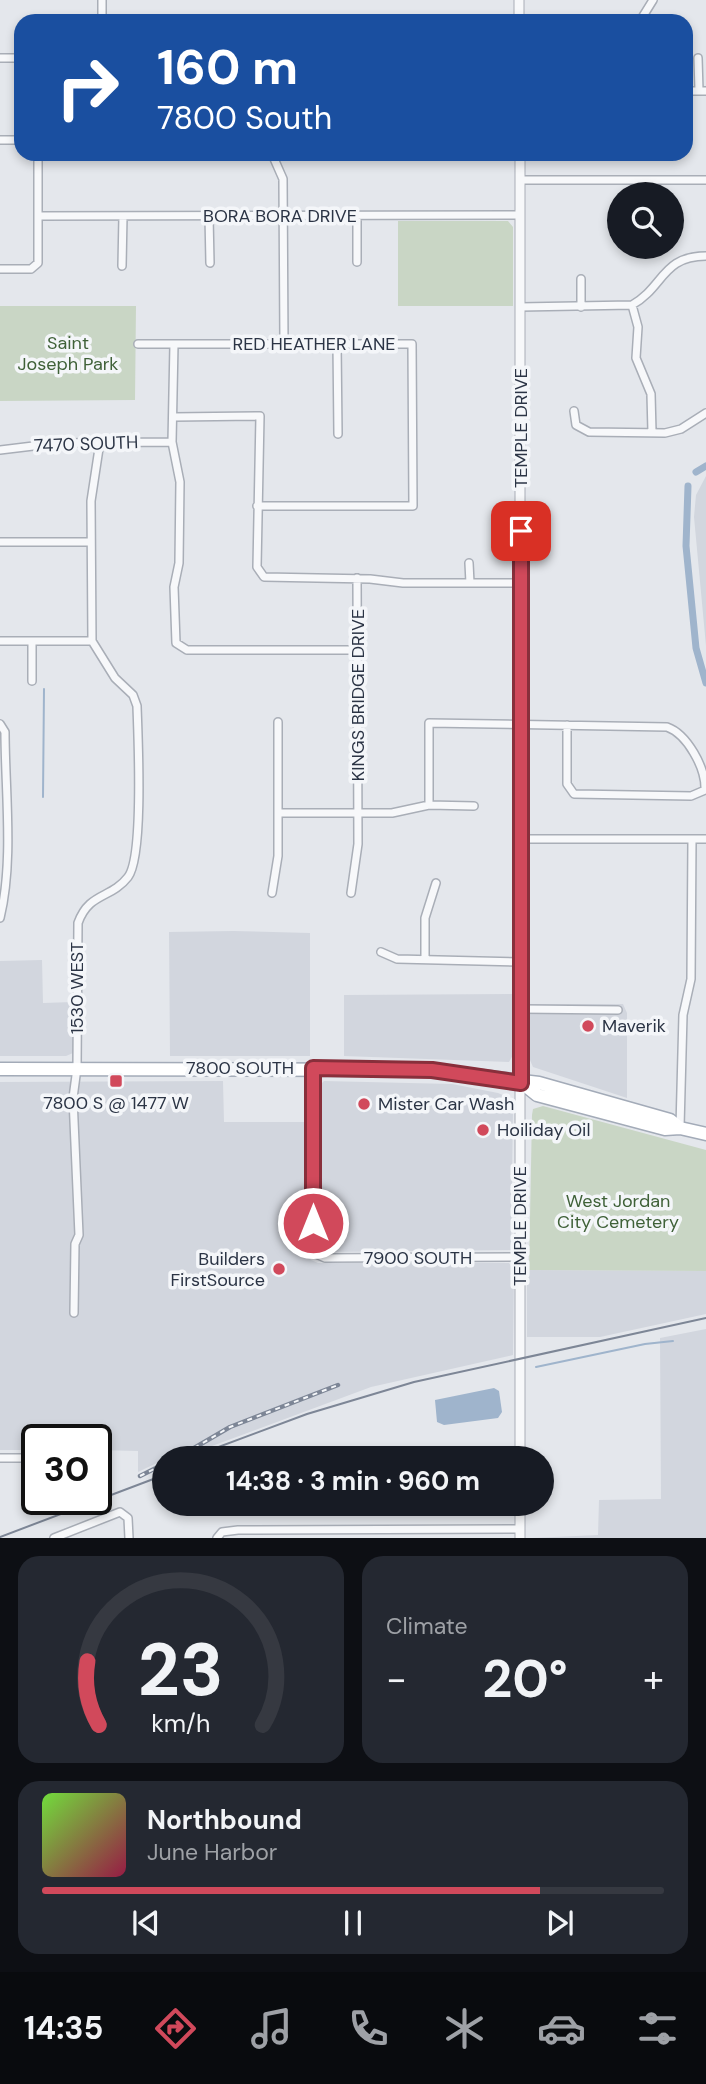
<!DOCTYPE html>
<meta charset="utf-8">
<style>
:root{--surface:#171b24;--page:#242831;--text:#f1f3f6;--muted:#9ea1a6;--line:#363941;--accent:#d1495b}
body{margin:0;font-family:"DM Sans",sans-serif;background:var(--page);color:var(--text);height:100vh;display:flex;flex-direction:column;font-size:26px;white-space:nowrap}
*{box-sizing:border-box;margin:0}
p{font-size:23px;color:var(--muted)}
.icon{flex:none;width:38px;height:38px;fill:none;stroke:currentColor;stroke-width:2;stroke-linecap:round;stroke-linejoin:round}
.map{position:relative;height:1538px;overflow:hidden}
.panel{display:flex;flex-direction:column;gap:18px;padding:18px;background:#0d0f14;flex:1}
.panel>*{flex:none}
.banner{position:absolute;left:14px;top:14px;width:679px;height:147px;border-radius:21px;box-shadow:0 4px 10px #0003;background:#1a4fa0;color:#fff;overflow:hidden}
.buttons{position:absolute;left:607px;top:182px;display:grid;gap:14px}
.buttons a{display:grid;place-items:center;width:77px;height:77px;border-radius:50%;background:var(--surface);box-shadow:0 4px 10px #0003;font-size:35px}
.speed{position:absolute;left:21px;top:1424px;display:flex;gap:14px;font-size:35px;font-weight:700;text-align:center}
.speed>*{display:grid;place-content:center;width:91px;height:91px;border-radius:50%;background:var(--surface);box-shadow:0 4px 10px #0003;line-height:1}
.speed .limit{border:4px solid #111;border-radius:10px;background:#fff;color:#111}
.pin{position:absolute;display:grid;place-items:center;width:60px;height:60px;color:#fff;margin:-30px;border-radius:14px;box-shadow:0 4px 10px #0006}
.me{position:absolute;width:77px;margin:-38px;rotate:0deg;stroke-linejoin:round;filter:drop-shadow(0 0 5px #0008)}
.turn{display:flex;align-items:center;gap:24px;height:147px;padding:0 28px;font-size:32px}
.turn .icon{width:91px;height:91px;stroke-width:2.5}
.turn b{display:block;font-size:49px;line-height:60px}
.big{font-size:52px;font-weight:700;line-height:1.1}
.panel .tile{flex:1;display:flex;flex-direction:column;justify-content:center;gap:10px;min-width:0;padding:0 24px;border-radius:21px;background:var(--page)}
.panel .dial{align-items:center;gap:0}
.dial svg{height:182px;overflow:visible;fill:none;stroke:var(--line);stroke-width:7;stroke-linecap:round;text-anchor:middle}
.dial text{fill:var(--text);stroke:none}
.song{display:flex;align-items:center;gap:21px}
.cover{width:84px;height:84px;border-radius:10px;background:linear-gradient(135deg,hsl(100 70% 55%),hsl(340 70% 35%))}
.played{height:7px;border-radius:4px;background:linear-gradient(90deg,var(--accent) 80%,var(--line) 80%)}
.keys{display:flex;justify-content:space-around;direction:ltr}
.heat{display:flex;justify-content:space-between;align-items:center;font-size:38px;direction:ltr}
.panel .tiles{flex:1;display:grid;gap:18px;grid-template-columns:1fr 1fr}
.tile:last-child{grid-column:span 2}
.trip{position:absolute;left:152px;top:1446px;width:402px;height:70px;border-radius:35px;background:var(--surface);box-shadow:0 4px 10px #0003;font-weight:700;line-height:70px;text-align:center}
.tabs{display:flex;height:112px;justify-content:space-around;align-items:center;background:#090b0e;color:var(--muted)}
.tabs .icon{width:49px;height:49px}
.tabs .on{color:var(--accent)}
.tabs b{font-size:32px;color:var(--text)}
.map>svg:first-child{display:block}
</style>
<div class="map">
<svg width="706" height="1538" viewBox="0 0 706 1538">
<rect width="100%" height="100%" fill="#e4e7ec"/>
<path fill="#d2d6de" d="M706,476V646L694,517L696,495Z
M233,931L310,933V1056H170L169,932Z
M42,960L43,1003L73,1002V1053L66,1056H0V961Z
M513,994V1055L509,1062L344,1056V995Z
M530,1004H623L627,1013V1098L533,1067L530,1060Z
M223,1081L224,1122H307V1254L311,1260L318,1263H509L514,1270L513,1355L371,1387L193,1453L190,1447L138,1472V1451L96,1450V1440H37V1450H0V1082Z
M324,1081L452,1084L498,1093L510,1098L513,1110L511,1250L329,1252L322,1249L319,1240L318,1087Z
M527,1270L706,1271V1314L600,1337H527Z
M706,1329V1538H532L598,1535L599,1500L661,1499L660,1338Z"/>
<path fill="#c9d6c5" d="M398,221H508L513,227V306H398Z
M0,306H136L135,400L0,401Z
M543,1106L706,1150V1271L529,1270L532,1115L533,1109Z"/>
<path fill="#9fb4cc" d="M494,1388L499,1391L502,1412L498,1418L444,1425L437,1422L435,1400Z"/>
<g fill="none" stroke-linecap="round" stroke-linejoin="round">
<path stroke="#9fb4cc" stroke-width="2" d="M43,797L44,689
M536,1367L645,1344L673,1341"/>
<path stroke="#9fb4cc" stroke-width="7" d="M696,472L706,466
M688,486L686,546L696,648L706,683"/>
<defs>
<path id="minor" d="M102,0V21
M640,21L653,0
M0,58H21
M698,58L699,91
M686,91H706
M0,140H21
M272,154L283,179L284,344
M520,180H706
M357,215V262
M39,216L520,215
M209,216L210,263
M122,266L123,216
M0,269H31L38,263V154
M581,279V307
M632,305L638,327L636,358L651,394L652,432
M520,307L632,305C664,287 662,256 706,256
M138,344H412L413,506H257
M174,344L172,442L180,482L179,563L174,587L176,643L187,650H358
M337,344L338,434
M574,411L576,425L589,432L665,433L681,429L706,413
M174,417L260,416L257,567L264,577L370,579L403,583H521
M0,450L58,443L172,442
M0,542H91
M469,563L470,583
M0,641H92
M32,641V681
M0,724L5,732C5,790 14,861 0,918
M429,805V723L667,727C687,734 706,768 705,790L691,796L574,794L567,784V725
M278,813H392L429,805L474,806
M520,839H706
M272,893L278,856V722
M351,893L358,844L357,578
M381,952L397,959L520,962
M425,959V918L436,883
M522,1009L618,1010
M313,1069V1246L316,1254L325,1258L520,1257
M680,1127L683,1015L691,979L692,839
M74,1313L75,1244L79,1235L73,1098L77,1068L78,923C89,892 111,899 128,877C144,856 138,738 137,706L133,695L115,678L92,641L91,501L100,442
M0,1458H37
M54,1538L120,1512L128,1518L129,1538
M217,1538L222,1532L238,1530L520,1529"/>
<path id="tertiary" d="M519,0V21
M520,154V1458
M520,1538V1503"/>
<path id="primary" d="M0,1069L432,1070L539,1083L670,1120L680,1128
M522,1083L537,1095L665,1129L680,1128L706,1134"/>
</defs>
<use href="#minor" stroke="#a9aeb7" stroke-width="10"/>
<use href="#tertiary" stroke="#a9aeb7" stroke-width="11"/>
<use href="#primary" stroke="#a3abb8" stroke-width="15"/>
<use href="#minor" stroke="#f7f8fa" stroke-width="7"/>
<use href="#tertiary" stroke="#f7f8fa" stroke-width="9"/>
<use href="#primary" stroke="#fff" stroke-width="12"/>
<path stroke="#7d8696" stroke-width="2" d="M189,1458L307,1414L414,1382L706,1318
M0,1537L164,1475"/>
<defs>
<path id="rail" d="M177,1458L230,1427L338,1385
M140,1476L164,1464"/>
</defs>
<use href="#rail" stroke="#7d8696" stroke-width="4.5"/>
<use href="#rail" stroke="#f4f6f9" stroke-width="2" stroke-dasharray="5" stroke-linecap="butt"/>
</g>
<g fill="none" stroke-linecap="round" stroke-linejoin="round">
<defs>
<path id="route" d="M313,1223V1068L432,1070L521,1083V531"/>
</defs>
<use href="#route" stroke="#882f3b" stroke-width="18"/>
<use href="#route" stroke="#d1495b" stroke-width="12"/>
</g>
<g fill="#d1495b" stroke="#f4f6f9" stroke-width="2.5">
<circle cx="588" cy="1026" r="7"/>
<rect x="109" y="1074" width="14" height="14" rx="3.5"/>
<circle cx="364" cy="1104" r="7"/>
<circle cx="483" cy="1130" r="7"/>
<circle cx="279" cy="1269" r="7"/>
</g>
<g text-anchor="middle" stroke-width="7" stroke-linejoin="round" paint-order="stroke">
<g font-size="18" fill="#2b3445" stroke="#f4f6f9">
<text x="280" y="222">BORA BORA DRIVE</text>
<text x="314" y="350">RED HEATHER LANE</text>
<text transform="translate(521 428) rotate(-90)" y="6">TEMPLE DRIVE</text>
<text transform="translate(86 444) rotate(-2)" y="6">7470 SOUTH</text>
<text transform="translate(358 695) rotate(-90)" y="6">KINGS BRIDGE DRIVE</text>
<text transform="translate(77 988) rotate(-90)" y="6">1530 WEST</text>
<text x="240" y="1074">7800 SOUTH</text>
<text transform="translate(520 1226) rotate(-90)" y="6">TEMPLE DRIVE</text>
<text x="418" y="1264">7900 SOUTH</text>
</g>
<g font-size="18" fill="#3f6138" stroke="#f4f6f9">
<text x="68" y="349">Saint<tspan x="68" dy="21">Joseph Park</tspan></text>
<text x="618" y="1207">West Jordan<tspan x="618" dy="21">City Cemetery</tspan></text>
</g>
<g font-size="18" fill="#2b3445" stroke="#f4f6f9" text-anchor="start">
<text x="602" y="1032">Maverik</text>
<text x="116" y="1109" text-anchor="middle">7800 S @ 1477 W</text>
<text x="378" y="1110">Mister Car Wash</text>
<text x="497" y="1136">Hoiliday Oil</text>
<text x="265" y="1265" text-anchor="end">Builders<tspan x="265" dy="21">FirstSource</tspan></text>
</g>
</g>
</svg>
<div class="buttons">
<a><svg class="icon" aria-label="search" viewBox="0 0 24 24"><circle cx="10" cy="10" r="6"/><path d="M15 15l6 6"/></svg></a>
</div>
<div class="speed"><div class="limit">30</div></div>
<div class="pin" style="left:521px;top:531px;background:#d93025"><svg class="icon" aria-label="arrive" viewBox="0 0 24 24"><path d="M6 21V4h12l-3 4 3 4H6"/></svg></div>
<svg class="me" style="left:313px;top:1223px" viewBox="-20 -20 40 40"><circle r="17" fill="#d1495b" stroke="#fff" stroke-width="3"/><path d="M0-11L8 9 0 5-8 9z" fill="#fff"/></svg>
<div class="trip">14:38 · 3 min · 960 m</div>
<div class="banner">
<div class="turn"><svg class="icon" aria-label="right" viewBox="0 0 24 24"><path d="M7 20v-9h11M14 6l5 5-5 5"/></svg><div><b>160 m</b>7800 South</div></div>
</div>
</div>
<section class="panel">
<div class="tiles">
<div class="tile dial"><svg viewBox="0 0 100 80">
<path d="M14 69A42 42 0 1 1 86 69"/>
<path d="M14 69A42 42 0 0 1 9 41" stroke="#d1495b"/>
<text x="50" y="56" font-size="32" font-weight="700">23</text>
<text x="50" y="72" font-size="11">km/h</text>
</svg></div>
<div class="tile"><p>Climate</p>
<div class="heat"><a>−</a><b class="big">20°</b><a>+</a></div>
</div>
<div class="tile">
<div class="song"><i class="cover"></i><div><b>Northbound</b><p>June Harbor</p></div></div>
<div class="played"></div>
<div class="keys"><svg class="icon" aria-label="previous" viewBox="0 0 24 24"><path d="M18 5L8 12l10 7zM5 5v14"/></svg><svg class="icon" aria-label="pause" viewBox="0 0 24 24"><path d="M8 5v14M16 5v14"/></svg><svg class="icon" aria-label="next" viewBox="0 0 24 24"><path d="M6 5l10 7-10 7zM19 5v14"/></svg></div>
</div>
</div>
</section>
<nav class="tabs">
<b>14:35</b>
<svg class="icon on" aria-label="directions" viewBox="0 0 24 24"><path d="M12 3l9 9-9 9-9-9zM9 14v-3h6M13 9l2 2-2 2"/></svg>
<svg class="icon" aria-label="music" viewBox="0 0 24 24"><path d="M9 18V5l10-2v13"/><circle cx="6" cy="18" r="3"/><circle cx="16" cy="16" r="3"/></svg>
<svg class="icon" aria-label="phone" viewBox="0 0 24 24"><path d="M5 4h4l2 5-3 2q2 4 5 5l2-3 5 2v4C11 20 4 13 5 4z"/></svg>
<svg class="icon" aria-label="climate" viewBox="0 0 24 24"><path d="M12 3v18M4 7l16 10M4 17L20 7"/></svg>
<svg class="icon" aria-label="car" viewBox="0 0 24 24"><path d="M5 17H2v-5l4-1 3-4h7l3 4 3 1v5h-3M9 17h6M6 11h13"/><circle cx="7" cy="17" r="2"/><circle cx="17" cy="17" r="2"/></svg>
<svg class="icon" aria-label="filters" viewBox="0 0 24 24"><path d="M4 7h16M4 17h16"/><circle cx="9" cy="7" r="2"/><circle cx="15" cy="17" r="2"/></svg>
</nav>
